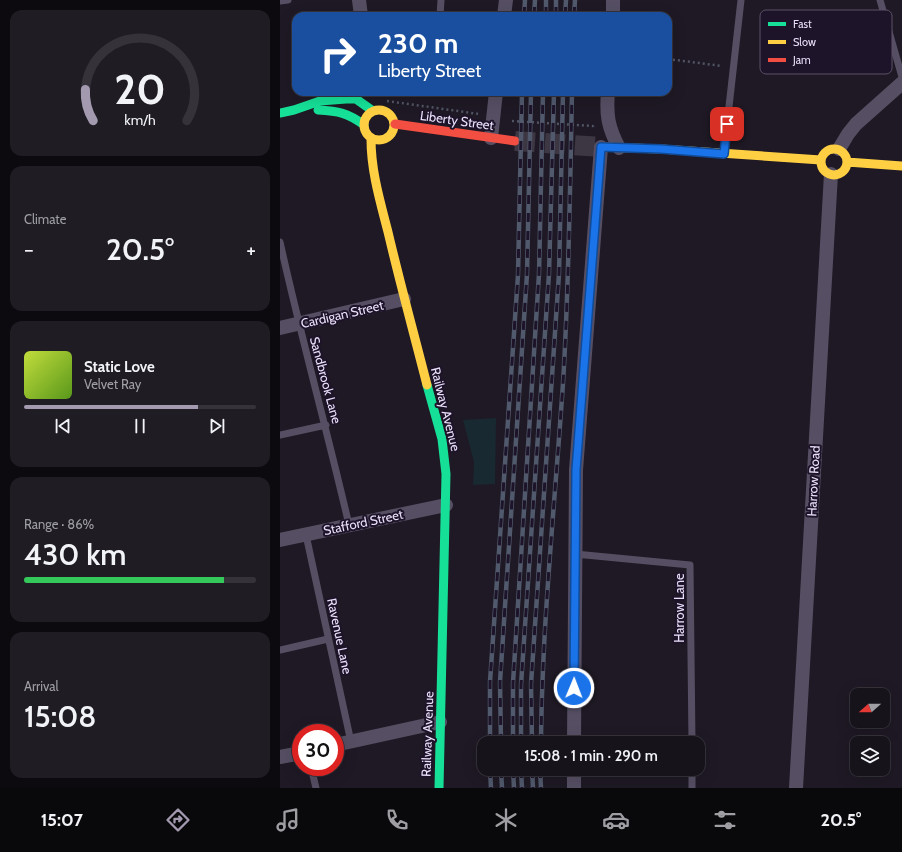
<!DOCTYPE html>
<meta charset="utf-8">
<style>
:root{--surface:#16131b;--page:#1f1c24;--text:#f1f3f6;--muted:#9e9ea3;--line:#35323a;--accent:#a39ab0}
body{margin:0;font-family:Cabin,sans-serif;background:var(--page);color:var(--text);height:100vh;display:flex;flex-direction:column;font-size:15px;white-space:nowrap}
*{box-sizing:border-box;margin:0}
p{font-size:13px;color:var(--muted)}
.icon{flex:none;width:22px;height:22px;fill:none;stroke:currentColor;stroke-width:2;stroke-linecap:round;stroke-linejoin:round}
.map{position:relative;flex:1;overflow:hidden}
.side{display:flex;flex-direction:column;gap:10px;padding:10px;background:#0c0a0f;width:280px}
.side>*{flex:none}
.top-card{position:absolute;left:12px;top:12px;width:380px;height:84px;border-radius:12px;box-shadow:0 4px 16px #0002,0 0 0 1px var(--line);background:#1a4fa0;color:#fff;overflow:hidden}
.needle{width:26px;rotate:249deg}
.fabs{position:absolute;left:570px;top:688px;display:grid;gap:8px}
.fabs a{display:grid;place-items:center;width:40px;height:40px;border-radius:8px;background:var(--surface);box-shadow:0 4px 16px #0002,0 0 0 1px var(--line);font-size:20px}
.speed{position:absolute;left:12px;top:724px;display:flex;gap:8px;font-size:20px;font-weight:700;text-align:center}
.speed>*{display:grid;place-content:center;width:52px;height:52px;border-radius:50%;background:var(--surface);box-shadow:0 4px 16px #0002,0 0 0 1px var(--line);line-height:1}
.speed .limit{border:6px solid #d22;background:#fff;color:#111}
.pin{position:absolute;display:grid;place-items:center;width:34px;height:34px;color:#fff;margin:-17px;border-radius:8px;box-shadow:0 2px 6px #0006}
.me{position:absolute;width:44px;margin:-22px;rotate:1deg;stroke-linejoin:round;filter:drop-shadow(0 0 3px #0008)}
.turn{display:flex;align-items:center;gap:14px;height:84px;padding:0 20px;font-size:18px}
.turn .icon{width:52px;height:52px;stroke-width:2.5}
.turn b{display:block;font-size:28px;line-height:34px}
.big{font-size:30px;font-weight:600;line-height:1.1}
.side .card{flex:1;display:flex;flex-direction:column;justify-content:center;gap:6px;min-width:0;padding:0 14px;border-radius:12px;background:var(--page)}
.side .dial{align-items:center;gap:0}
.dial svg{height:104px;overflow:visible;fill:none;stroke:var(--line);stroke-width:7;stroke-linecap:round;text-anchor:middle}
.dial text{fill:var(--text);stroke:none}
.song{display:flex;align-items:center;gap:12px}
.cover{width:48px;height:48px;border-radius:6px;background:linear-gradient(135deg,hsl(70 70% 55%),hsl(90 70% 35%))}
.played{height:4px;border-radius:2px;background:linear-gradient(90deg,var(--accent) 75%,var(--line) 75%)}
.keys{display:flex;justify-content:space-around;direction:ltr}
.heat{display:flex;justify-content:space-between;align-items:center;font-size:22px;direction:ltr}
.charge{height:6px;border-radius:3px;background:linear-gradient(90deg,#34c759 86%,var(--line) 0)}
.trip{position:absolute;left:197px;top:736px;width:228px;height:40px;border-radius:12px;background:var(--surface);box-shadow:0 4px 16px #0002,0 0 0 1px var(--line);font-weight:600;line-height:40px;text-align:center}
.tabs{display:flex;height:64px;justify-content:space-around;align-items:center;background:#09080b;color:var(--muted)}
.tabs .icon{width:28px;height:28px}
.tabs .active{color:var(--accent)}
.tabs b{font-size:18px;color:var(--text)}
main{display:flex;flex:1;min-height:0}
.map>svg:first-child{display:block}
</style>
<main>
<section class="side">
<div class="card dial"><svg viewBox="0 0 100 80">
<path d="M14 69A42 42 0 1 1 86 69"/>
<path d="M14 69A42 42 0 0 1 8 45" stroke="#a39ab0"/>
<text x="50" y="56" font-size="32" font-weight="700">20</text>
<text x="50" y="72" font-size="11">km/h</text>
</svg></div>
<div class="card"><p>Climate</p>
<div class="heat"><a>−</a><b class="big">20.5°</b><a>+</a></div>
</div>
<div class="card">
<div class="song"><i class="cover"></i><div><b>Static Love</b><p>Velvet Ray</p></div></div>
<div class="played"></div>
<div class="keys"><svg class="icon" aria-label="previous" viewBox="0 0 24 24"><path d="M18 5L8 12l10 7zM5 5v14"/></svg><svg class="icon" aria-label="pause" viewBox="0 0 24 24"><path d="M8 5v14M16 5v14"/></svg><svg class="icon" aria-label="next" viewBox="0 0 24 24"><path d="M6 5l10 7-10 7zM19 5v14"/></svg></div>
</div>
<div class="card"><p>Range · 86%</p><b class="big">430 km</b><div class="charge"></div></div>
<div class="card"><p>Arrival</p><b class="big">15:08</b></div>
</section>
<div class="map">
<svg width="622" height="788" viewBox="0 0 622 788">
<rect width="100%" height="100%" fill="#1e1924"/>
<path fill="#192931" d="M216,418L215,484L193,485L194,462L183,420Z"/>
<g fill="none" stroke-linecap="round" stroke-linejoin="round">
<path stroke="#3d3744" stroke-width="20" stroke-dasharray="20 10" stroke-linecap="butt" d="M235,141L321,147"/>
<path stroke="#525565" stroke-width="2.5" stroke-dasharray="2 3" stroke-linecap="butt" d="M388,59L442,66
M107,101L199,114
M232,121L313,126L314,124"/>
<path stroke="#564f64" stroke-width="7" d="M600,0L622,77
M0,1L8,0
M160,16L161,0
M444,151L461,0
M0,242C21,337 47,430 69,525
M0,435L46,425
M26,535L71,742
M295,554L410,565L412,743
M0,650L48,639
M31,767L36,788
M412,769V788"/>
<path stroke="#564f64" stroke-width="14" d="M79,0L81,16
M333,0V16
M224,16L226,0
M328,92C326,115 328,127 339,148
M211,138L216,92
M559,149L568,134L576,124L622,83
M0,328L124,299
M0,540L166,505
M294,743L296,470L321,147
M55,745L160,722
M0,757L21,753
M294,769V788
M516,788L551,174"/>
<path stroke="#16e098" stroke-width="9" d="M38,110C58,111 68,113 84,125
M0,113L14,110L40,101L66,99H76L93,111
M147,385L162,439L166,474L159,788"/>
<path stroke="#ffcf43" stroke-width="9" d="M84 125a15 15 0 1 1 30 0a15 15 0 1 1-30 0Z
M91,139C91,171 100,201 108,232C120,283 134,334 147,385
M321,147L381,149L541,160
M541 162a13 13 0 1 1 26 0a13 13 0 1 1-26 0Z
M567,162L622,166"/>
<path stroke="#f24e42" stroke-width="9" d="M115,124L235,141"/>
<defs>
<path id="rail" d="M244,16L245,0
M254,16L255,0
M266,16V0
M276,16V0
M285,16L286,0
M294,16L295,0
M210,743V682L238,275L242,92
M221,743L220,682L247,274L251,92
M233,743V683L259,274L263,92
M241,743V685L269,274L274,92
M252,743L251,684L279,274L283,92
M261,743C262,623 275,503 283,383C289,287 290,189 292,92
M210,769L211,788
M221,769L222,788
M233,769L234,788
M241,769L242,788
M252,769L253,788
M260,769L261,788"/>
</defs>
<use href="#rail" stroke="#51596d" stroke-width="4.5"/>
<use href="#rail" stroke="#1e1429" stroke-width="3" stroke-dasharray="9" stroke-linecap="butt"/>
</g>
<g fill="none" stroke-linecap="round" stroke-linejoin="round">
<defs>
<path id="route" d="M294,688L296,470L321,147L381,149L444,154L447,124"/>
</defs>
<use href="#route" stroke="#114b97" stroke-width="10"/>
<use href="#route" stroke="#1a73e8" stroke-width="7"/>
</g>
<g text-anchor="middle" stroke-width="4" stroke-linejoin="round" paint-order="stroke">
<g font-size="13" fill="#ebe0fb" stroke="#1e1429">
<text transform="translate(177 120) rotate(8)" y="5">Liberty Street</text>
<text transform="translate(62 314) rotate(-13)" y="5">Cardigan Street</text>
<text transform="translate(46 380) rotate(75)" y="5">Sandbrook Lane</text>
<text transform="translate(166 409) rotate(76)" y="5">Railway Avenue</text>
<text transform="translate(533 481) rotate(-87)" y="5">Harrow Road</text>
<text transform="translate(83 522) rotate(-12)" y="5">Stafford Street</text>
<text transform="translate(399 608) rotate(-90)" y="5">Harrow Lane</text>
<text transform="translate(60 636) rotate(78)" y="5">Ravenue Lane</text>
<text transform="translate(147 734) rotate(-88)" y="5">Railway Avenue</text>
</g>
</g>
<rect x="480" y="10" width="132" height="64" rx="6" fill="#1e1429" stroke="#5c5168" stroke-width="1"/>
<rect x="488" y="22" width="18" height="4" fill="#16e098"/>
<rect x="488" y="40" width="18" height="4" fill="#ffcf43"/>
<rect x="488" y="58" width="18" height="4" fill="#f24e42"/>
<g font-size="11" fill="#ebe0fb">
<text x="513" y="28">Fast</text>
<text x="513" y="46">Slow</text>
<text x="513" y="64">Jam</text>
</g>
</svg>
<div class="fabs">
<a><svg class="needle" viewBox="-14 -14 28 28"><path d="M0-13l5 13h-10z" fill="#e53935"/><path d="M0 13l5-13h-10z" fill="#9e9ea3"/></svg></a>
<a><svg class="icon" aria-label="layers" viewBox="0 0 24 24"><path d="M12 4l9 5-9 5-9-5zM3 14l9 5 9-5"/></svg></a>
</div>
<div class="speed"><div class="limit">30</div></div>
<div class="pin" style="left:447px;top:124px;background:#d93025"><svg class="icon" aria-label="arrive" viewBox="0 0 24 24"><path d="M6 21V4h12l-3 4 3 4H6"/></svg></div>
<svg class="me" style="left:294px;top:688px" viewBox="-20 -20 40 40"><circle r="17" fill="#1a73e8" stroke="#fff" stroke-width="3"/><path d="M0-11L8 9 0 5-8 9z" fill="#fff"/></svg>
<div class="trip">15:08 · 1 min · 290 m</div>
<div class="top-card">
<div class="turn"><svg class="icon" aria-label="right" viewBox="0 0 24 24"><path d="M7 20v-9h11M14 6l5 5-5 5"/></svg><div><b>230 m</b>Liberty Street</div></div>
</div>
</div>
</main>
<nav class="tabs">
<b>15:07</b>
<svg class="icon active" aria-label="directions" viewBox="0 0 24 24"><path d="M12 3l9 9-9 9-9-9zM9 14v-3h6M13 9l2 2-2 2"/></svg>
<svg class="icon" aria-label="music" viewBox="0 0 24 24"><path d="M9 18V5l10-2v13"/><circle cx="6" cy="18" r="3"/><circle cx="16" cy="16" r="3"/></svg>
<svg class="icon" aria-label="phone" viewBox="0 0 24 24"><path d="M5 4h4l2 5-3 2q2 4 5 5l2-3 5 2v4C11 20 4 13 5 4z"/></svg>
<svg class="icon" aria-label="climate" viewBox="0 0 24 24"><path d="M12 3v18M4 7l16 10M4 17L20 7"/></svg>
<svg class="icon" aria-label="car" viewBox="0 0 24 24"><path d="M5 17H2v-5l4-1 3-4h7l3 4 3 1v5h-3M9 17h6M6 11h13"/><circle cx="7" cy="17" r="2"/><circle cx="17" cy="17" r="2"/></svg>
<svg class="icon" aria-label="filters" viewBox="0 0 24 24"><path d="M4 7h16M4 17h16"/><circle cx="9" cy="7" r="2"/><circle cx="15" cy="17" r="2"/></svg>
<b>20.5°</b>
</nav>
